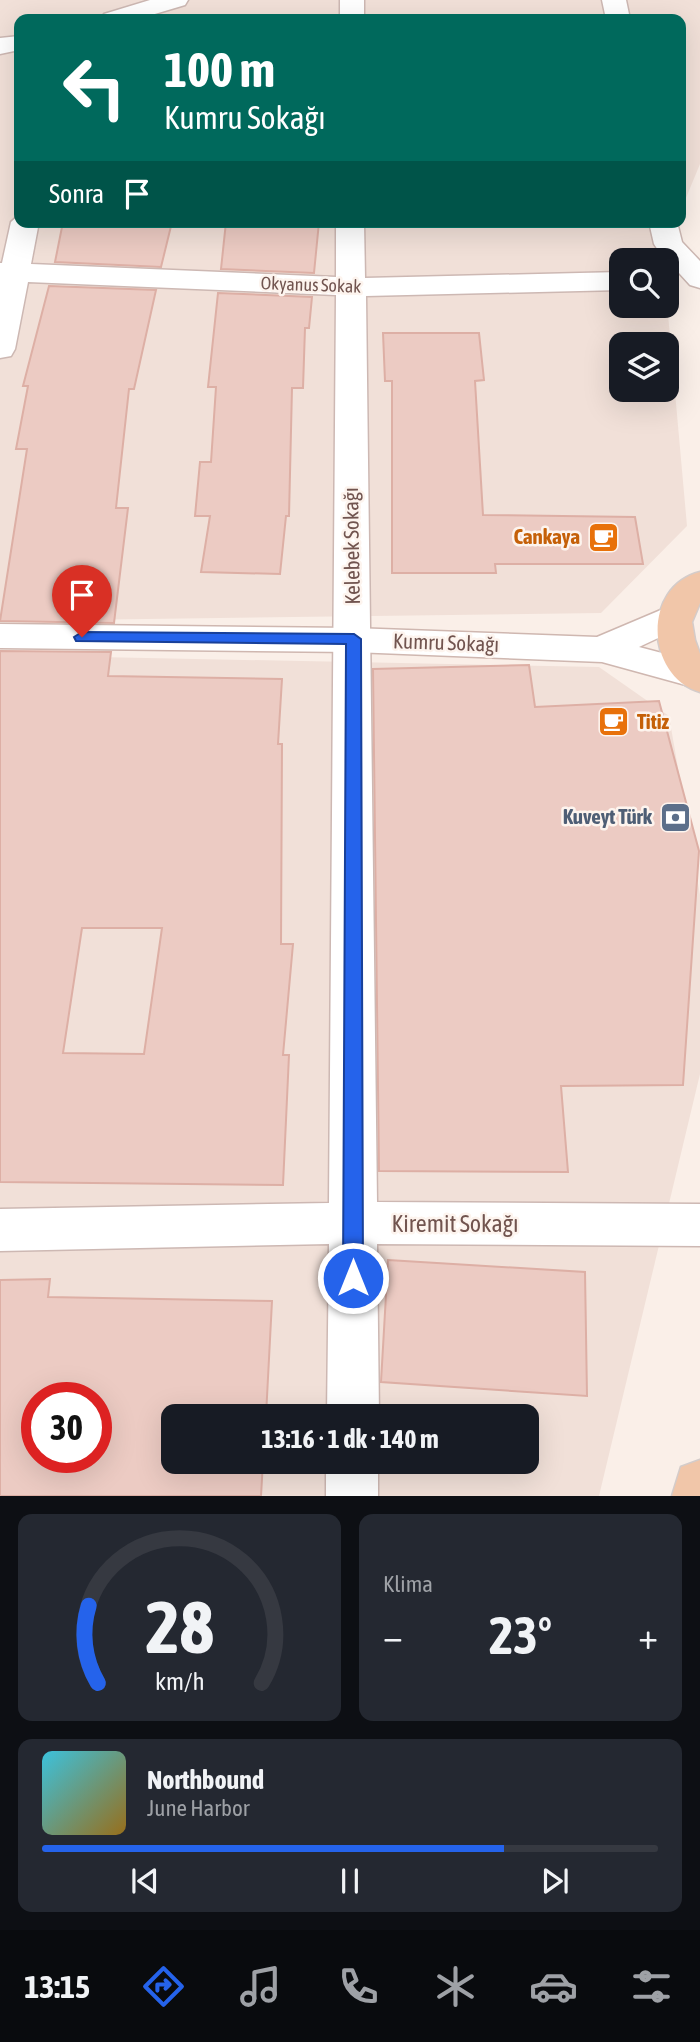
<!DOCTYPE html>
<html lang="tr">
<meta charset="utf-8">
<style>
:root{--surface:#171b24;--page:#242831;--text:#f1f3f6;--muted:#9ea1a6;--line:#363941;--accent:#2563eb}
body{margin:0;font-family:"Asap Condensed",sans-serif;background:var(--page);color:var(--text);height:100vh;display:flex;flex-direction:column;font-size:26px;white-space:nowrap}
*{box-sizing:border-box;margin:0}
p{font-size:23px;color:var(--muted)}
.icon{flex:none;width:38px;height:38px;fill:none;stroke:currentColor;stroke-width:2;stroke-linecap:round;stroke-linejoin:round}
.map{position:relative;height:1496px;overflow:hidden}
.panel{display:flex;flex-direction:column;gap:18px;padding:18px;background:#0d0f14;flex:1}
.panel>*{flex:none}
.banner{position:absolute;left:14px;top:14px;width:672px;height:214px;border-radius:14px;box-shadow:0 7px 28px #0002;background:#00695c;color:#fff;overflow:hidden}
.buttons{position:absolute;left:609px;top:248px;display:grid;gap:14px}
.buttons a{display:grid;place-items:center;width:70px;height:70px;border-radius:14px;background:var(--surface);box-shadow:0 7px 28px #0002;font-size:35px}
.speed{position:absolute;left:21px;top:1382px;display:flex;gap:14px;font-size:35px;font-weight:700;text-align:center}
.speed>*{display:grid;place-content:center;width:91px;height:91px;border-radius:50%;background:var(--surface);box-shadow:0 7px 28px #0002;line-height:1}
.speed .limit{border:10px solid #d22;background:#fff;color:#111}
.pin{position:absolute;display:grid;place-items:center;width:60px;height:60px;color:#fff;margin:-72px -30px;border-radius:50% 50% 50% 0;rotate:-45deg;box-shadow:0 0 7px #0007}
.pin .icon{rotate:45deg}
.me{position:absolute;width:77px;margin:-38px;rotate:0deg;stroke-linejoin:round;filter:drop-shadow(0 0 5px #0008)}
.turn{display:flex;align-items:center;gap:24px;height:147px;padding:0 35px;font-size:32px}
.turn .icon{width:91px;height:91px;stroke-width:2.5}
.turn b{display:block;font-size:49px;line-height:60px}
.then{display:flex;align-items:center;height:66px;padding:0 35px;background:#0003;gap:14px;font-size:26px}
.big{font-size:52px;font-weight:700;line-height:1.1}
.panel .tile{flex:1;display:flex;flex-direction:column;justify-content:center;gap:10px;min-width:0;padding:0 24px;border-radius:14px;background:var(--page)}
.panel .dial{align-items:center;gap:0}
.dial svg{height:182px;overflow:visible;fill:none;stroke:var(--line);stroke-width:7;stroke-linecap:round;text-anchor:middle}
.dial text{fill:var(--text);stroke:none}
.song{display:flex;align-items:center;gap:21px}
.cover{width:84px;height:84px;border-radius:10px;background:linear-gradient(135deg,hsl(190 70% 55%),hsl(40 70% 35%))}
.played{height:7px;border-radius:4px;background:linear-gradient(90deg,var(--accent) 75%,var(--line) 75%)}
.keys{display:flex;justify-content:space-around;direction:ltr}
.heat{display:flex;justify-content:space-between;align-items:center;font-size:38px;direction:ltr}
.panel .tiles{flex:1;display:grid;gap:18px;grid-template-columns:1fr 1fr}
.tile:last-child{grid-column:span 2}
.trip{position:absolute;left:161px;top:1404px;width:378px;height:70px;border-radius:14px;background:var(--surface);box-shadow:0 7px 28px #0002;font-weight:700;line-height:70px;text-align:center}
.dock{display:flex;height:112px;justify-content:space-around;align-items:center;background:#090b0e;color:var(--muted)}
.dock .icon{width:49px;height:49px}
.dock .on{color:var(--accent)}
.dock b{font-size:32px;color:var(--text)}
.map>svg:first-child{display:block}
</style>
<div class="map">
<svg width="700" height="1496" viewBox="0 0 700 1496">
<rect width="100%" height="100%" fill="#faefe8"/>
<path fill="#f1e0d8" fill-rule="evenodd" d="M0,0H700V164L681,210V19H19V222H676L662,254L663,261H621V306H667V303L687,526L601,613L0,621ZM621,345H667V390H621Z
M0,655L599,667L669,716L700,895V1074L599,1496H0ZM37,1398H96V1458H37ZM173,1416H527V1461H173Z"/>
<path fill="#eccbc3" stroke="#ddafa5" stroke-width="2" fill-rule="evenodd" d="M63,222H172L161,267L55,262Z
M226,222H319L314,273L221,269Z
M49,286L156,290L134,389H129L116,508H128L114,623L0,621L27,449H16L28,386H23Z
M218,293L312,297L309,328H305L303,388H292L289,516H286L280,574L201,572L210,516H195L200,462H211L216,387H208Z
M383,333H479L484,380L475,381L483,515L635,517L643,564H495L496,573H392V381H385Z
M0,651L111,652L108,676L282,679L278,744H282L281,944H293L283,1055H289L283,1185L0,1182ZM82,928H162L144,1054L63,1053Z
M529,665L535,707L659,701L699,851L683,1085L561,1086L568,1172L379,1171L373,669Z
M388,1260L585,1272L587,1396L381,1382Z
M50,1279L48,1297L272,1301L266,1416H173V1461H263L261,1496H0V1280ZM37,1398H96V1458H37Z"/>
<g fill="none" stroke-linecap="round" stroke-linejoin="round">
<defs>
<path id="street" d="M150,0H188L185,5L138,19H101L104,14Z
M340,0H364V19H340Z
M602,0H626L630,19H606Z
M19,36V50L0,54V38Z
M19,215V222H39L31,264L336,277V222H364L365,278L621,272V290L366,296L377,1202L700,1204V1246L377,1244L379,1416H327L329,1244L0,1251V1209L329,1203L336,295L28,282L15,349L11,356L0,358V263H2L11,222Z
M649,222H677L682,242L700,261V288L690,285L658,250L654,244Z
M326,1461H378V1496H326Z"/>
<path id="secondary" d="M675,604L688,608L693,616L688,624L639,647L700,663V685L693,687L602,662L353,652L0,648V624L353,628L597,637Z"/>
<path id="primary" d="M700,572V603L692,622L695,640L700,654V692C646,677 641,587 700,572Z
M700,1460V1496H672L681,1467Z"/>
</defs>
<use href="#street" stroke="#cdb8b3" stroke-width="3"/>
<use href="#secondary" stroke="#cfb7b0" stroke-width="3"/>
<use href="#primary" stroke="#d4ccca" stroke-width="3"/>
<use href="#street" fill="#fff" fill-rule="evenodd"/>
<use href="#secondary" fill="#fff" fill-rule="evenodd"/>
<use href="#primary" fill="#f1c6a9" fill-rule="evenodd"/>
</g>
<path fill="#2563eb" stroke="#184099" stroke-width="2" d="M82,632L354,634L361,639L363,1278L360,1285L353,1287L346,1285L343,1278L346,644L76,641L74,637Z"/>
<defs>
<symbol id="cafe-square" viewBox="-11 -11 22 22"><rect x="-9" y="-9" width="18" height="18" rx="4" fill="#e8710a" stroke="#fdf4ee"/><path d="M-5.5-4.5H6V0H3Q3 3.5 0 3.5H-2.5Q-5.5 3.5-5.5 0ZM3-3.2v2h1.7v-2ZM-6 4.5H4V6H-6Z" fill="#fff"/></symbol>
<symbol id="bank-square" viewBox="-11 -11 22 22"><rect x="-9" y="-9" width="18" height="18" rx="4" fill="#5c6f8a" stroke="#fdf4ee"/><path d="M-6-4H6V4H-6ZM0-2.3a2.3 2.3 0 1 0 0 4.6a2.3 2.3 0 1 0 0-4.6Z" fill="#fff"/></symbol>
</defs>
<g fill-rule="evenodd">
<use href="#cafe-square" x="586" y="520" width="35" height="35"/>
<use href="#cafe-square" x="596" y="704" width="35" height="35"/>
<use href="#bank-square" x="658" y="800" width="35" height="35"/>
</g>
<g text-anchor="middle" stroke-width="5" stroke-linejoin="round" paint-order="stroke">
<g font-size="18" fill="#71544f" stroke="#fdf4ee">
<text transform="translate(311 285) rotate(2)" y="6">Okyanus Sokak</text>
</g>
<g font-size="21" font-weight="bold" fill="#c56008" stroke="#fdf4ee" text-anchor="end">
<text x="580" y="544">Cankaya</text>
<text x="637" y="729" text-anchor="start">Titiz</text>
</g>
<g font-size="21" fill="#71544f" stroke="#fdf4ee">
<text transform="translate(352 546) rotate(-91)" y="7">Kelebek Sokağı</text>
<text transform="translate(446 643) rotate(2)" y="7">Kumru Sokağı</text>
</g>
<g font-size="21" font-weight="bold" fill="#4e5e75" stroke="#fdf4ee" text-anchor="end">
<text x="652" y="824">Kuveyt Türk</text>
</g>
<g font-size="24" fill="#71544f" stroke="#fdf4ee">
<text x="455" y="1232">Kiremit Sokağı</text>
</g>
</g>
</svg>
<div class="buttons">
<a><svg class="icon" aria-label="search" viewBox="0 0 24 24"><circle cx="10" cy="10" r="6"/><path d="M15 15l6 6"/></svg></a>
<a><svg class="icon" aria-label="layers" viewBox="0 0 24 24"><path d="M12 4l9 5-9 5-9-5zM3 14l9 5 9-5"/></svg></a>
</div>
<div class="speed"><div class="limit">30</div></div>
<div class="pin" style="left:82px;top:637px;background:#d93025"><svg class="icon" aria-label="arrive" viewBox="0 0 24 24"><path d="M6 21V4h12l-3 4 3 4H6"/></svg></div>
<svg class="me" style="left:353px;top:1278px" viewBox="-20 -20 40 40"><circle r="17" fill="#2563eb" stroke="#fff" stroke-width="3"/><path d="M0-11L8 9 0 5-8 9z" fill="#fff"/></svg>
<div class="trip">13:16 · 1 dk · 140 m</div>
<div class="banner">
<div class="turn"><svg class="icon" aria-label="left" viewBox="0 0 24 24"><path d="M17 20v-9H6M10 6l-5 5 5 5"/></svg><div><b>100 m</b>Kumru Sokağı</div></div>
<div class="then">Sonra<svg class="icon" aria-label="arrive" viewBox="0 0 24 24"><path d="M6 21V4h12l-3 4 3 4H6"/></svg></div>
</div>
</div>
<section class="panel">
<div class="tiles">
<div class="tile dial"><svg viewBox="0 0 100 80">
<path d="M14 69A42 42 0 1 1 86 69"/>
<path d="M14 69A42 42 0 0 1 10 35" stroke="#2563eb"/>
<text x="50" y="56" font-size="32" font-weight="700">28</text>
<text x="50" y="72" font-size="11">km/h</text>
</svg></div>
<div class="tile"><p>Klima</p>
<div class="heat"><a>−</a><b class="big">23°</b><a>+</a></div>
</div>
<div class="tile">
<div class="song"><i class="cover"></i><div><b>Northbound</b><p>June Harbor</p></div></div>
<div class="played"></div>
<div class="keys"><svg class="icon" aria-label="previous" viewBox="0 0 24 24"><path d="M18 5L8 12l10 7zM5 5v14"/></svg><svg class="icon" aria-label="pause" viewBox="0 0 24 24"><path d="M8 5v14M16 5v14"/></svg><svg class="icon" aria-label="next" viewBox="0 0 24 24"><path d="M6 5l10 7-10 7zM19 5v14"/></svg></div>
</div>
</div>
</section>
<nav class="dock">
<b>13:15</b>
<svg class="icon on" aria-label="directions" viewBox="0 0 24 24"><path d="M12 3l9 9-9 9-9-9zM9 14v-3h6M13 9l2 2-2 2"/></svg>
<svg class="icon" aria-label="music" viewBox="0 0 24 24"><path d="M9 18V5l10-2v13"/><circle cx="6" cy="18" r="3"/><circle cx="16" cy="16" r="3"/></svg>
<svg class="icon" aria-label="phone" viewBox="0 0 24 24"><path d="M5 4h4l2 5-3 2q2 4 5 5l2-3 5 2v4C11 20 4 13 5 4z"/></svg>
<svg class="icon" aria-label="climate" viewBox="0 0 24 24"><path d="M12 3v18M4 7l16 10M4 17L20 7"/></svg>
<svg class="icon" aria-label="car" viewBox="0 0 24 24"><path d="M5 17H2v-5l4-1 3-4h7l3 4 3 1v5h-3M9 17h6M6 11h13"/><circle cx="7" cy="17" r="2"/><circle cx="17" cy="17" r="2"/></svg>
<svg class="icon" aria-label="filters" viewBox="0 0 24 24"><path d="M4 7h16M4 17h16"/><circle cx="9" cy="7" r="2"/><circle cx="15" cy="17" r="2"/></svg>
</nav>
